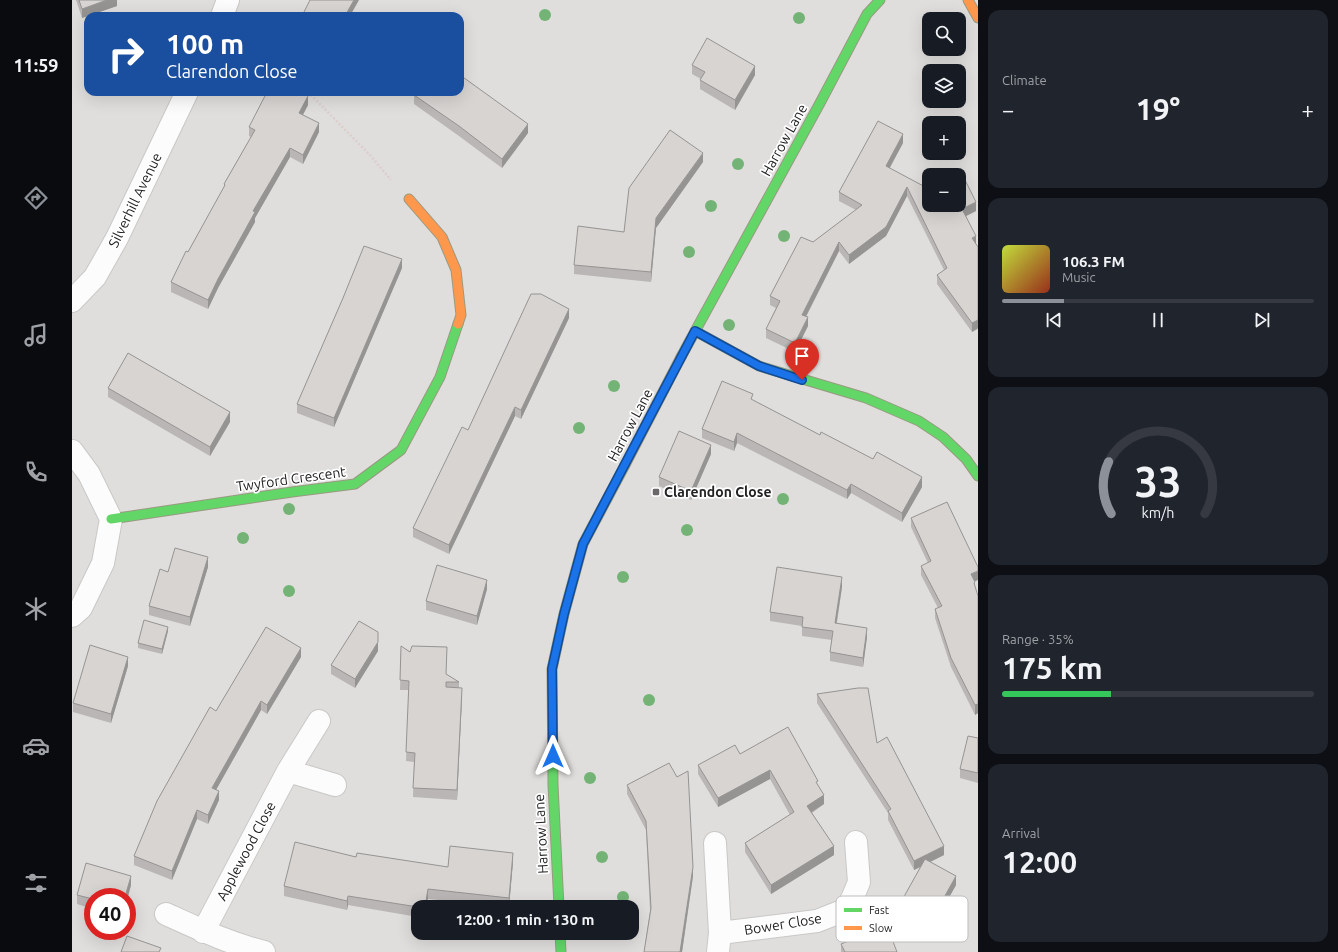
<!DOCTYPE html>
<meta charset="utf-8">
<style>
:root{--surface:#171b24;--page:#20242c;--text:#f1f3f6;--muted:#9ea1a6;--line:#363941;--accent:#8c9099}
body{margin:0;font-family:Ubuntu,sans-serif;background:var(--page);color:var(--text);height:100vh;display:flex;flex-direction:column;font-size:15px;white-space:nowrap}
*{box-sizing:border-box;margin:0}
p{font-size:13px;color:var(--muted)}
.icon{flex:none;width:22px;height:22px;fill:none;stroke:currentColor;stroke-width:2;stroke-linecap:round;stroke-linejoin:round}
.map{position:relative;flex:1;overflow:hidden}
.details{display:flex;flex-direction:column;gap:10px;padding:10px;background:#0d0f14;width:360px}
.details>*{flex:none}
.guide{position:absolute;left:12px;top:12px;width:380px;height:84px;border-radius:12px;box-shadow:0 4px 16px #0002;background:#1a4fa0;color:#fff;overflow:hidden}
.controls{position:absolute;left:850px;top:12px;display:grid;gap:8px}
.controls a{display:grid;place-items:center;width:44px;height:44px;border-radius:8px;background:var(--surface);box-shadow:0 4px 16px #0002;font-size:20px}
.speed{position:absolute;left:12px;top:888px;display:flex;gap:8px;font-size:20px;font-weight:700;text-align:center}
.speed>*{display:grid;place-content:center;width:52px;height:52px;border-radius:50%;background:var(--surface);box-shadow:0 4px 16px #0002;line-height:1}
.speed .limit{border:6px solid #d22;background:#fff;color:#111}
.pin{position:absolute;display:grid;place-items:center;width:34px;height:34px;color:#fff;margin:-41px -17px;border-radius:50% 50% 50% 0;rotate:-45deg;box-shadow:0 0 4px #0007}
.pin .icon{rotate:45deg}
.me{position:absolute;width:44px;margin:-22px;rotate:0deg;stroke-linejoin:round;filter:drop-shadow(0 0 3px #0008)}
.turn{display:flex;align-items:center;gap:14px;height:84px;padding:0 16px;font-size:18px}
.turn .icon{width:52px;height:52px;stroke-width:2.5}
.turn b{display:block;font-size:28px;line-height:34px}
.big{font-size:30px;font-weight:600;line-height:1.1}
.details .card{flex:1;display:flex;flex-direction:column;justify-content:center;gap:6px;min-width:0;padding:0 14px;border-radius:12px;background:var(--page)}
.details .dial{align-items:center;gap:0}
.dial svg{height:104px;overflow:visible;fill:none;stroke:var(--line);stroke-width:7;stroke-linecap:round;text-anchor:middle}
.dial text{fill:var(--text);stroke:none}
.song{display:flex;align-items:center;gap:12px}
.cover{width:48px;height:48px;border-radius:6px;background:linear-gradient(135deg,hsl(70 70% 55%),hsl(10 70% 35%))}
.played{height:4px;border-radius:2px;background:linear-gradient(90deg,var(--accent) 20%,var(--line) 20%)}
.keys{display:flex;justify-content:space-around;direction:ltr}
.heat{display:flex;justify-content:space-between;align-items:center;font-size:22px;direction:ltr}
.charge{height:6px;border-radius:3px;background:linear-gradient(90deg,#34c759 35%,var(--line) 0)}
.trip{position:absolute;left:339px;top:900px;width:228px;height:40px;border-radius:12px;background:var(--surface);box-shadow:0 4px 16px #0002;font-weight:600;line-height:40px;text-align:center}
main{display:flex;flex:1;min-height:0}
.dock{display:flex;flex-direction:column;width:72px;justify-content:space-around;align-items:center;background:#090b0e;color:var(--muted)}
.dock .icon{width:28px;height:28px}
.dock .active{color:var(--accent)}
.dock b{font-size:18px;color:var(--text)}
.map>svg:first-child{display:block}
</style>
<main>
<nav class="dock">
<b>11:59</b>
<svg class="icon active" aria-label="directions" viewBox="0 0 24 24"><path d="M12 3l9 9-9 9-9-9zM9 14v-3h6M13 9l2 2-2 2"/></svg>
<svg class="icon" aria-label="music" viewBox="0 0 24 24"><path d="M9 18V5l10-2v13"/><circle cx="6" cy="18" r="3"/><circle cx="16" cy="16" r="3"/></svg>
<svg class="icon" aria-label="phone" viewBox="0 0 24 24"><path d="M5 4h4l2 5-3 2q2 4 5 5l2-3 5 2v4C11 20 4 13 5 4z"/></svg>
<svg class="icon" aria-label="climate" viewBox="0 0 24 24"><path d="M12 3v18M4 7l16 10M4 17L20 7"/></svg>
<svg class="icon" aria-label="car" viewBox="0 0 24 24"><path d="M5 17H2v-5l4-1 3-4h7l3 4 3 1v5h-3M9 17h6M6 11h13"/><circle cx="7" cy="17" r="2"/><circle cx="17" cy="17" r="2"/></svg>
<svg class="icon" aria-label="filters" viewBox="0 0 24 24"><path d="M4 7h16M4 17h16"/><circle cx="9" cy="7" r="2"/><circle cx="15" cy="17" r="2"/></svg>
</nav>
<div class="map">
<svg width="906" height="952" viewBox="0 0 906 952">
<rect width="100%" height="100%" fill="#f0eeeb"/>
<path fill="#dfdedc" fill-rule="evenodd" d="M0,0H906V952H0ZM16,16H388V92H16ZM857,19H887V49H857ZM857,71H887V101H857ZM857,123H887V153H857ZM857,175H887V205H857ZM21,897H55V931H21ZM346,907H560V933H346Z"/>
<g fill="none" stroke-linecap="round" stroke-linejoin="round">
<defs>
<path id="street" d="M150,16L156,0
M0,301L23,277L45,238L115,92
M0,451L17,474L39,519L31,563L9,608L0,616
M216,771L263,785
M643,843L648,933L646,952
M94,914C127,929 156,943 192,952
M131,932L216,771L247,721
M648,933L745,921L773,910L780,899L787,882L784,842"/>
<path id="fast" d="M623,331L687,366L794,398L847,421L871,437L894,459L906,476
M609,357L748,103L795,14L808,0
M39,519L220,492L283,484L329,450L368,377L386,324
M487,907L481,785L480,669L492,614L511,544L553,465
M488,933L489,952"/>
<path id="slow" d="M896,0L906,18
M337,199L370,237L384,270L389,315L386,324
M553,465L609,357"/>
</defs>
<use href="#street" stroke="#c9c8c7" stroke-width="24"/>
<use href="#fast" stroke="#999a82" stroke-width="11"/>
<use href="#slow" stroke="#999a82" stroke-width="11"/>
<path stroke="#dccecd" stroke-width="2.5" stroke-dasharray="2 2" stroke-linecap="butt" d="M236,92L297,154L319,180"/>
<use href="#street" stroke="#fdfcfc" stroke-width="22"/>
<use href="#fast" stroke="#63d668" stroke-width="9"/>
<use href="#slow" stroke="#ff974d" stroke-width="9"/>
</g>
<g fill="#73b476">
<circle cx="473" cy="15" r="6"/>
<circle cx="727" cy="18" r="6"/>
<circle cx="666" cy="164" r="6"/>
<circle cx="639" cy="206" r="6"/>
<circle cx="712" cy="236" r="6"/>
<circle cx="617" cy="252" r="6"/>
<circle cx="657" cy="325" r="6"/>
<circle cx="542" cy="386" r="6"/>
<circle cx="507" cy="428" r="6"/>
<circle cx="711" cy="499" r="6"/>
<circle cx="217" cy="509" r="6"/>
<circle cx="615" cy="530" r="6"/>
<circle cx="171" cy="538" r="6"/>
<circle cx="551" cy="577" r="6"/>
<circle cx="217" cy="591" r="6"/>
<circle cx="577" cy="700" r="6"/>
<circle cx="518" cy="778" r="6"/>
<circle cx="530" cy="857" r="6"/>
<circle cx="551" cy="897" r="6"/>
</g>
<path fill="#b9b6b5" d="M4,0H45V6L10,18Z
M620,65L683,75L663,110L628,89V80L629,79L620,74Z
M234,95L236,105L231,115L247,132L231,164L218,157L183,218V222L146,288L136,309L99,292V282L152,188V184L179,137L177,136V127Z
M342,95L456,133L430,168L387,136L342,104Z
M831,143L817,168L857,189L904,211L894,216L904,244L906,247V329L900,332L865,284V275L872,270L835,196L814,236L777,264L767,251L734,317L736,326L723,352L694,338V329L704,308L698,305V296L741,242L784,210L767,201V192Z
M631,162L584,228L579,282L502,274V265L552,232Z
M330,268L262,427L225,413V404Z
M497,318L449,419L443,416L377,554L341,537V528L396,430Z
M36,388L158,422L138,456L36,397Z
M681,400L748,435L850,487L830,522L779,493L775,499L665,443L662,451L630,438V429Z
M639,454L619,500L587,486V477Z
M839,518L903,582V588L906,596V713L903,715L879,667L863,618V609L866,608L849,575V566L856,563L839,527Z
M136,567L118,626L77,615V606L96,572Z
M770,587L765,623L795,637L791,667L758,661V652L760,640L730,636V626L698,621V612Z
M415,589L405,625L354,610V601Z
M96,631L90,654L66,648V643Z
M329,646L387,682V687L390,697L385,800L341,797L342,762L334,761L337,690H328Z
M306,651L283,688L259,674V665Z
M229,657L195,714L189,710L144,790L147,800L136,824L125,819L100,880L62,865V856L144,711Z
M56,666L39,723L1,712V703Z
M745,694L805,743L872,855L858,862L884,885L860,928L829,912V902L849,867L842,870L816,820V813L745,703Z
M906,738V783L888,778V769Z
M668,754L746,786L752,804L740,813L762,855L699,894L673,852V843L718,815L698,779L646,807L626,774V765Z
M555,785L621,876L610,952H572L578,911L574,830L555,794Z
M284,857L376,867L441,862L437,907L356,899L346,907V917L276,905L275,910L212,896V886Z
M59,885L55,900V897H21V909L5,904V895Z
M769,944L825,952H769Z"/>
<path fill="#969493" d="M35,0H45V6L10,18V9Z
M282,0H287L278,16H273Z
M683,66V75L663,110V100Z
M231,92H236L230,103V93Z
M236,96V105L227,122V113Z
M247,123V132L231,164V155Z
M456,124V133L430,168V159Z
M831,134V143L814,175V166Z
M218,148V157L183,218V222L146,288L136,309V300L146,279L181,211Z
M631,153V162L584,228L579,282V272L584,218Z
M835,187V196L814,236L777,264V255Z
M904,202V211L890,218V209Z
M904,236V245L900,238Z
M767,242V251L730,324V315Z
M330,259V268L262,427V418Z
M497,309V318L449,419V410Z
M736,317V326L723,352V343Z
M906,320V328L900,332V323Z
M443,407V416L377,554V545Z
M158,412V422L138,456V447Z
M665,433V443L662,451V442Z
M639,445V454L619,500V491Z
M850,477V487L830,522V513Z
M779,484V493L775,499V490Z
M136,557V567L118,626V617Z
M906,571V580L899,583V574Z
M770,577V587L763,632V623Z
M415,580V589L405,625V616Z
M96,627V631L90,654V649Z
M795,628V637L791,667V658Z
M306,642V651L283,688V679Z
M229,648V657L195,714V705Z
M56,657V666L39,723V714Z
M390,688V697L385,800V790Z
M189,701V710L140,797V788Z
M906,704V713L903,715V705Z
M698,770V779L646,807V798Z
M147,791V800L136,824V815Z
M752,795V804L735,815V806Z
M125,810V819L100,880V871Z
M762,846V855L699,894V885Z
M872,846V855L842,870V861Z
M441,853V862L437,907V898Z
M621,867V876L610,952H608Z
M59,876V885L55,900V897H53Z
M884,876V885L860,928V919Z
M356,889V899L354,907H353Z
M276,896V905L275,910V901Z"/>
<path fill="#d7d4d2" stroke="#969493" d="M7,0H35L10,9Z
M238,0H282L273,16H230Z
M635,38L683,66L663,100L628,80L633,72L620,65Z
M388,75L456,124L430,159L387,126L342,95L344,92H388Z
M195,92H231L230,93L236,96L227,113L247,123L231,155L218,148L181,211L183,212L146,279L136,300L99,282L114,251L116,252L153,185L152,184L183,130L177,127Z
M806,121L831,134L814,166L857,189V205H887V175L890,174L904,202L890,209L904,236L900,238L906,247V320L900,323L865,275L875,268L835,187L814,227L777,255L767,242L730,315L736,317L723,343L694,329L708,301L698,296L729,237L741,242L790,205L767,192Z
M598,130L631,153L584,218L579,272L502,265L506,226L552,232L557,188Z
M292,246L330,259L262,418L225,404L271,298Z
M459,294H469L497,309L449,410L443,407L377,545L341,528L390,427L396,430Z
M56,353L158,412L138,447L36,388Z
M650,381L681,394L679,399L748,435L749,432L801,459L805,452L850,477L830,513L779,484L775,490L665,433L662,442L630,429Z
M607,431L639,445L619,491L587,477Z
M875,502L906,567V571L899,574L903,582L902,583L906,596V704L903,705L879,658L863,609L870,606L849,566L859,561L839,518Z
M103,548L136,557L118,617L77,606L88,569L96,572Z
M365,565L415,580L405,616L354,601Z
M705,567L770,577L763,623L795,628L791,658L758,652L761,631L730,627L731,617L698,612Z
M72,620L96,627L90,649L66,643Z
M287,621L306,632V642L283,679L259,665Z
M194,627L229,648L195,705L189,701L140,788L147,791L136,815L125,810L100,871L62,856L85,801L138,707L144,711Z
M18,645L56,657L39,714L1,703Z
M329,646L338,652L340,646L375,647L374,674L387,682H374V687L390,688L385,790L341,788L343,753L334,752L337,681L328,680Z
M786,688H796L805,743L815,737L872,846L842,861L816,811L819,809L745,694Z
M716,727L746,781L744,782L752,795L735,806L762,846L699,885L673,843L722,812L698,770L646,798L626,765L663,745L668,754Z
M896,736L906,738V773L888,769Z
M597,763L605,777L616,771L621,867L608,952H572L579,908L574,821L555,785Z
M223,842L284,857L285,853L376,867L378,846L441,853L437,898L356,889L353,907H346L276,896L275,901L212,886Z
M853,859L884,876L860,919L829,902Z
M14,863L59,876L53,897H21V899L5,895Z
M815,926L825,952H773L769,944Z
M55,936L89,948L87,952H49Z"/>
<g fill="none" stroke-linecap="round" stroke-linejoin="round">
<defs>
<path id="route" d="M481,756L480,669L492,614L511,544L623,331L687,366L730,380"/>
</defs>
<use href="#route" stroke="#114b97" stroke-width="10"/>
<use href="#route" stroke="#1a73e8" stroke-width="7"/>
</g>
<rect fill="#6a6968" stroke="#fff" stroke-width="1.5" x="580" y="488" width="8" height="8" rx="2"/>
<g text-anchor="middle" stroke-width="3.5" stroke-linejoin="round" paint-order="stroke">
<g font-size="14" fill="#222" stroke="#fff">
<text transform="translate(712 140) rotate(-61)" y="5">Harrow Lane</text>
<text transform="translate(63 200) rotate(-64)" y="5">Silverhill Avenue</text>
<text transform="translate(558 425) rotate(-62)" y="5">Harrow Lane</text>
<text transform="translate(219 479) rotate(-8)" y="5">Twyford Crescent</text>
<text transform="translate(469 834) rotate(-93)" y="5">Harrow Lane</text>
<text transform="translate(174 851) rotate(-62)" y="5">Applewood Close</text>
<text transform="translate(711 924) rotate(-9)" y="5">Bower Close</text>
</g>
<g font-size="14" font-weight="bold" fill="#222" stroke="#fff" text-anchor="start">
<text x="592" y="497">Clarendon Close</text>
</g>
</g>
<rect x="764" y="896" width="132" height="46" rx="6" fill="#fff" stroke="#bdbdbd" stroke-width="1"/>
<rect x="772" y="908" width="18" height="4" fill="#63d668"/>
<rect x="772" y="926" width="18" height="4" fill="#ff974d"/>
<g font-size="11" fill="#222">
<text x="797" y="914">Fast</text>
<text x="797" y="932">Slow</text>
</g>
</svg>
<div class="controls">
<a><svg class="icon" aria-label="search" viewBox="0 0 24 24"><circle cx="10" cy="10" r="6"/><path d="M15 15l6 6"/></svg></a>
<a><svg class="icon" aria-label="layers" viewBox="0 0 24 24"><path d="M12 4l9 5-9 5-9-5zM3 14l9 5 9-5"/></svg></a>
<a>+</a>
<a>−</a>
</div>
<div class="speed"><div class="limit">40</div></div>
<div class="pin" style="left:730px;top:380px;background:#d93025"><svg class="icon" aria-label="arrive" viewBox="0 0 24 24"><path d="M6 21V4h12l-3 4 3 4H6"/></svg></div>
<svg class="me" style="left:481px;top:756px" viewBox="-20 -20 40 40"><path d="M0-17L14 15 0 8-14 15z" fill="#1a73e8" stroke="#fff" stroke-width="4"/></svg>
<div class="trip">12:00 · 1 min · 130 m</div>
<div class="guide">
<div class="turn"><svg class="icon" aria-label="right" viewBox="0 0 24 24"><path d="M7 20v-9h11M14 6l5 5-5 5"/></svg><div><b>100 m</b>Clarendon Close</div></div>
</div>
</div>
<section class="details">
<div class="card"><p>Climate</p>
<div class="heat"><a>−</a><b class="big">19°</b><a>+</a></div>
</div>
<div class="card">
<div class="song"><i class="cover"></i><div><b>106.3 FM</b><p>Music</p></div></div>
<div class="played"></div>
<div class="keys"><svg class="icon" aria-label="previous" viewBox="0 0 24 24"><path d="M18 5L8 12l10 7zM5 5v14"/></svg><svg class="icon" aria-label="pause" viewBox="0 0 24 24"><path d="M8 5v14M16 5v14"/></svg><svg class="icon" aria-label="next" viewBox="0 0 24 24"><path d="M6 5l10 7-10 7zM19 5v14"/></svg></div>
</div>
<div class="card dial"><svg viewBox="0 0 100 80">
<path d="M14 69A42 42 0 1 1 86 69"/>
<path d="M14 69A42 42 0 0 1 12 29" stroke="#8c9099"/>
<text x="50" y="56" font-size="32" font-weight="700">33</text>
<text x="50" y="72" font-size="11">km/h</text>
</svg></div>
<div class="card"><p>Range · 35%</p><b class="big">175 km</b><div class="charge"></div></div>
<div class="card"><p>Arrival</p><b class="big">12:00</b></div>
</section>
</main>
